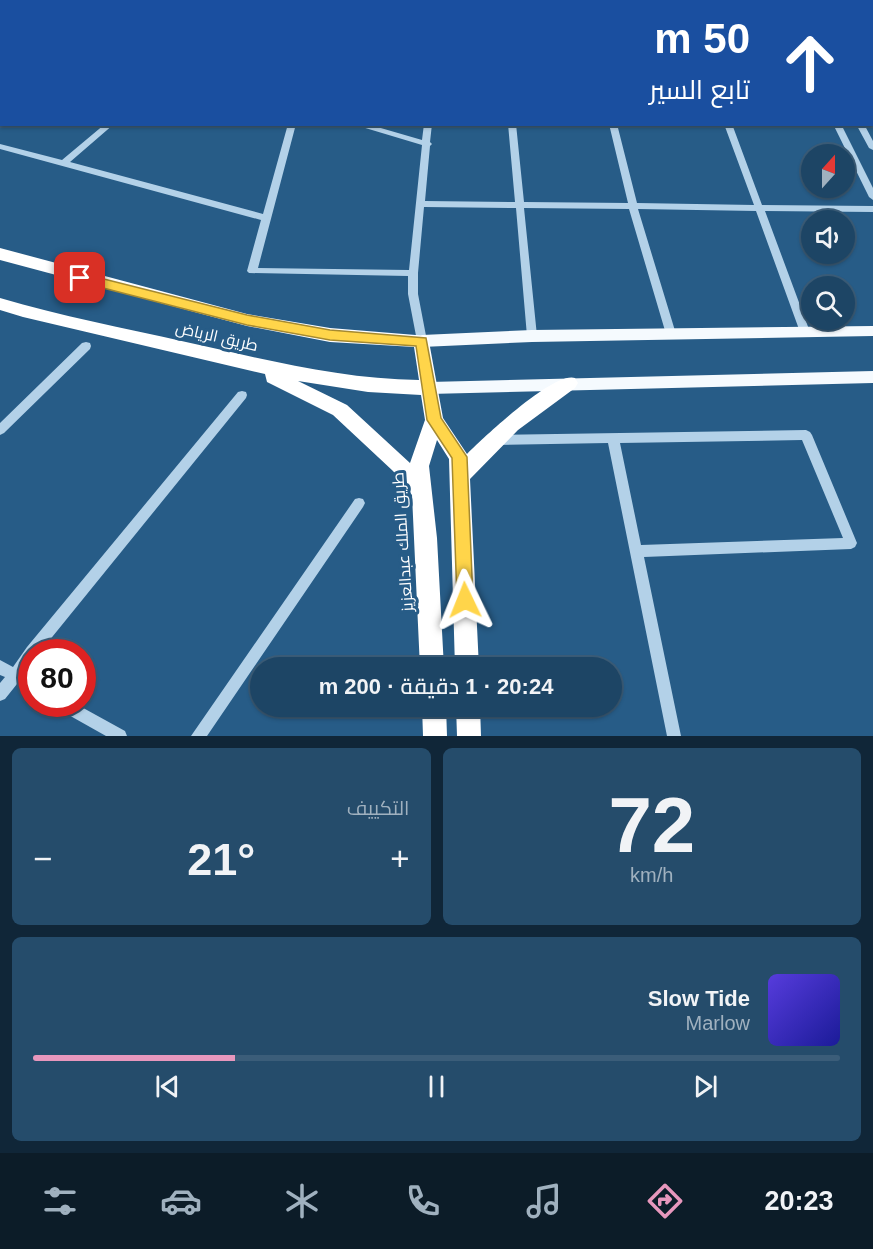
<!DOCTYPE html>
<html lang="ar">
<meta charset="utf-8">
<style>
:root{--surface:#1d4565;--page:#254c6b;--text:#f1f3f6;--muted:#a0b1bf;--line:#3b5d79;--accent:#e797bd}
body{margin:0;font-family:Arial,Cairo,sans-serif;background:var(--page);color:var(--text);direction:rtl;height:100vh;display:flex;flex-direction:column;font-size:22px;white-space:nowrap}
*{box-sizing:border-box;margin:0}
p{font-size:20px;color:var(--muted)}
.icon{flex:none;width:33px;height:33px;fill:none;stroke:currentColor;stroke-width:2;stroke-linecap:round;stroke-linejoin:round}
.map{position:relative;height:736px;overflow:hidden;direction:ltr}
.drawer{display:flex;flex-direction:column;gap:12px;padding:12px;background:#102638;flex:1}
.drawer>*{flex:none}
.guide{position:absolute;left:0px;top:0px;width:873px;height:126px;box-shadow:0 2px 4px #0004,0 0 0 2px var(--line);direction:rtl;background:#1a4fa0;color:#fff;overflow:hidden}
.needle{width:39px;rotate:21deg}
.controls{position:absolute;left:801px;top:144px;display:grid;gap:12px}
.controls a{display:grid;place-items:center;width:54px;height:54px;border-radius:50%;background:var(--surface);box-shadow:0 2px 4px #0004,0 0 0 2px var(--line);font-size:30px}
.speed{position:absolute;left:18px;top:639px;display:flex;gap:12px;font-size:30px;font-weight:700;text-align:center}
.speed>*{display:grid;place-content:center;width:78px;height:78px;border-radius:50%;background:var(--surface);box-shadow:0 2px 4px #0004,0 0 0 2px var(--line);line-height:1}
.speed .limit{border:9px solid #d22;background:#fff;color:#111}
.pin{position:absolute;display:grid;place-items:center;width:51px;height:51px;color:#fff;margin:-26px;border-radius:12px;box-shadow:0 3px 9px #0006}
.me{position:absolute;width:66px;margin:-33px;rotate:358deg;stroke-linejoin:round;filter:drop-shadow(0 0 4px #0008)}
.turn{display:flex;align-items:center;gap:21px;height:126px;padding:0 24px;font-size:27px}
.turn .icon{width:78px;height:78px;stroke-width:2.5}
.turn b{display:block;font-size:42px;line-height:51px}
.big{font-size:45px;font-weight:600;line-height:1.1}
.drawer .tile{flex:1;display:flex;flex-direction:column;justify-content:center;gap:9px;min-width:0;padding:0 21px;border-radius:9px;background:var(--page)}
.drawer .dial{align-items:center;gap:0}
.dial b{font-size:78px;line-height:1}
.song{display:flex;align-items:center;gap:18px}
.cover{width:72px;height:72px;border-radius:9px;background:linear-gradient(135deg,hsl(250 70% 55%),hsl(240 70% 35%))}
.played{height:6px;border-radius:3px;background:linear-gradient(90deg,var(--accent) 25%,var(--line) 25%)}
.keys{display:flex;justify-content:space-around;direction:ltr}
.heat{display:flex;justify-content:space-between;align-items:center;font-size:33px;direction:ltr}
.drawer .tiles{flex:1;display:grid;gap:12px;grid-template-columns:1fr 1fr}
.tile:last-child{grid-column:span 2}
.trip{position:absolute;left:250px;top:657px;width:372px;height:60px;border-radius:30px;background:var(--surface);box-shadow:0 2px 4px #0004,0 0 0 2px var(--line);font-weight:600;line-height:60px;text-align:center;direction:rtl}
.tab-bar{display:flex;height:96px;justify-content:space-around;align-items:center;background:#0c1c28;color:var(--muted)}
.tab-bar .icon{width:42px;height:42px}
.tab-bar .current{color:var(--accent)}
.tab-bar b{font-size:27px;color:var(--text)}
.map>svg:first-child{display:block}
</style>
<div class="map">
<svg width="873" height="736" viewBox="0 0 873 736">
<rect width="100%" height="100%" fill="#275c87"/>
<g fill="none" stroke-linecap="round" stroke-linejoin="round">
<path fill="#b3d1e8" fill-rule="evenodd" d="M165,0H173L172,2H163Z
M404,0L417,2H405Z
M434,0H440V2H434Z
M501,0H507V2H501Z
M679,0H685L686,2H679Z
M772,0H778L779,2H772Z
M791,0H797L798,2H791Z
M0,17H2V21H0Z
M872,28H873V32H872Z
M0,88H2V93H0Z
M105,124H114L70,162L263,214L288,124H296L258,268L409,270L422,145L352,124H367L422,140L424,124H432L430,142L432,144L430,146L425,201L515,202L508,124H516L524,202L628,203L609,124H617L637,203L754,205L724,124H732L762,205L873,206V212L765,211L810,332L805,336L800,332L756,211L638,209L676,334L671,338L666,334L629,209L524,208L537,336L532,340L527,336L516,208L424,207L418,273V294L427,341L422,345L417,341L408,294V276L249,273L247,271L261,220L0,149V144L62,160Z
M833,124H841L873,188V200L869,197Z
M856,124H864L873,141V150L869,148Z
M86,342L90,343L91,346L90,349L4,433L0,435V423L82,343Z
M242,391L246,392L247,395L246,398L40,652H32V665L25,674L32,677V692L17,684L5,699L0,701V683L5,677L0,675V660L13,667L27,647L238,392Z
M806,430L810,432L812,435L857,543L855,547L851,549L644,557L681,736H667L608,443L496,445L492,443L490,440L492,437L496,435ZM802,440L843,538L641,545L620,443Z
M359,498L363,499L365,503L363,507L207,736H191L355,499Z
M56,704H76L125,731L127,736H106L58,709Z"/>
<path fill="#f5fafe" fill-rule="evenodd" d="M42,0H53L41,2Z
M0,23H2V29H0Z
M873,326V336L532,342L422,347L415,341L422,335L532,330Z
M873,371V383L429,394L424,392L421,388L424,384L429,382Z"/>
<path fill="#fff" fill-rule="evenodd" d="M0,248L247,314L330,328L428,336L443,418L467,454C484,437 554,371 575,378L578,383L575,388L518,430L470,479L479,668H455L449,459L437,440L429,466L437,538L444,668H420L412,495L393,471L333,415L267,382L265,374L23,317L0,310V298C61,316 124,328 186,342C263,359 340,379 419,380L414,347L330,342L247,326L0,260ZM298,381L368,392L421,395L425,420L410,463L347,405Z
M422,706H446L447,736H423Z
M456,706H480L481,736H457Z"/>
</g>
<path fill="#ffd54a" stroke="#a68a30" stroke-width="1.5" d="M80,273L247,315L330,330L426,338L441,418L467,457L473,600L471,606L465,608L459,606L457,600L452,458L427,420L416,346L330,340L247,325L76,281L74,278Z"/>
<g text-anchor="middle" stroke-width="6" stroke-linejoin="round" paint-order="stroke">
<g font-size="16" fill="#fff" stroke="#275c87">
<text transform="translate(217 336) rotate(13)" y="6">طريق الرياض</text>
<text transform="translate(402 542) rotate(-94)" y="6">طريق الملك عبدالعزيز</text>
</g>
</g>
</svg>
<div class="controls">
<a><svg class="needle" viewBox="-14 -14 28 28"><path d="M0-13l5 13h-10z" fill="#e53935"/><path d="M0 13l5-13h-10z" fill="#a0b1bf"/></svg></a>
<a><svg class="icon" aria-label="sound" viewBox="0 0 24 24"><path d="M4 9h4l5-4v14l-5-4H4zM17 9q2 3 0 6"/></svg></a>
<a><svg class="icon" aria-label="search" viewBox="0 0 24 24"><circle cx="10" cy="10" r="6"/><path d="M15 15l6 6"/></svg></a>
</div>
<div class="speed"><div class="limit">80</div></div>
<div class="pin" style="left:80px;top:278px;background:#d93025"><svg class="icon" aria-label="arrive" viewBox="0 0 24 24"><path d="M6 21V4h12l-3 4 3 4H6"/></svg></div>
<svg class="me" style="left:465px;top:600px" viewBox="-20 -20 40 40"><path d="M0-17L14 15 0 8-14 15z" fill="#ffd54a" stroke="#fff" stroke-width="4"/></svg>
<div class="trip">20:24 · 1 دقيقة · 200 m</div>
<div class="guide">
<div class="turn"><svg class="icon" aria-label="ahead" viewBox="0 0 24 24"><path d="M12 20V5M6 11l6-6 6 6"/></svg><div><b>50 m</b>تابع السير</div></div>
</div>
</div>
<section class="drawer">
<div class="tiles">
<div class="tile dial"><b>72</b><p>km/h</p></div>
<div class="tile"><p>التكييف</p>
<div class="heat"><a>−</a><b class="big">21°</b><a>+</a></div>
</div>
<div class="tile">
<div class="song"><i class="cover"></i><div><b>Slow Tide</b><p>Marlow</p></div></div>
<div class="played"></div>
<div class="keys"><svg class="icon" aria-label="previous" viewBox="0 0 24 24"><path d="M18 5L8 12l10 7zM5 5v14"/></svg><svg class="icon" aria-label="pause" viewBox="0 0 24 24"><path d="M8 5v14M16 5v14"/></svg><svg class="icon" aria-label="next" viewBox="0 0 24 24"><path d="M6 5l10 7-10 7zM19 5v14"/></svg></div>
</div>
</div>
</section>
<nav class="tab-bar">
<b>20:23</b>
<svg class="icon current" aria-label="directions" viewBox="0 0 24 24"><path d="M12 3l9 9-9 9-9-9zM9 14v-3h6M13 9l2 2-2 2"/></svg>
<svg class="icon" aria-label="music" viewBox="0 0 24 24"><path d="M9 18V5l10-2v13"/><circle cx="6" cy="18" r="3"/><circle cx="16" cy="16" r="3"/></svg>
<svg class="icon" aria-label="phone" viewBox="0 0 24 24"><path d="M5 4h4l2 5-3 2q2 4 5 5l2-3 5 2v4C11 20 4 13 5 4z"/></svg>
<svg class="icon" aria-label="climate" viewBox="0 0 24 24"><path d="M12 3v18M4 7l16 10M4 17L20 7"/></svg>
<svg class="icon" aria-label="car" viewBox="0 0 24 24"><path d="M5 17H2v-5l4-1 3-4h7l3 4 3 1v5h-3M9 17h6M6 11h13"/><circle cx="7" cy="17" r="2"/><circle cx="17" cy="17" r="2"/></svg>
<svg class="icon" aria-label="filters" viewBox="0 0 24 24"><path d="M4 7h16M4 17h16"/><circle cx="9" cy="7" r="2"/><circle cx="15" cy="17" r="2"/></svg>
</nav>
